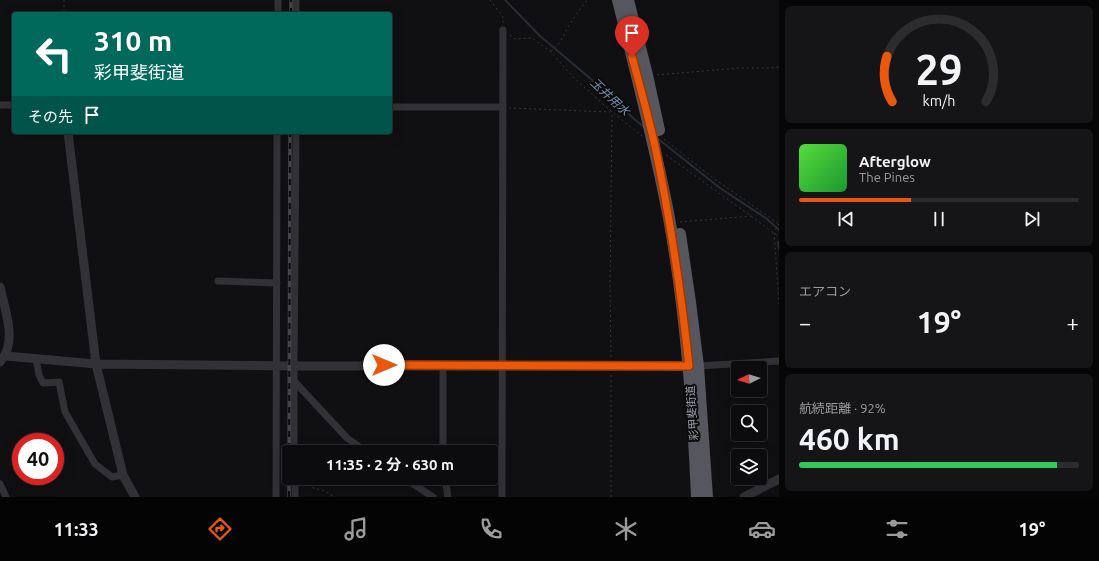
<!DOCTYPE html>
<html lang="ja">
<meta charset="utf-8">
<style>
:root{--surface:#0c0b0d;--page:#151416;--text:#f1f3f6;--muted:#9a9b9d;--line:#2c2b2e;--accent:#ea580c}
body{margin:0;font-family:Ubuntu,"Noto Sans JP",sans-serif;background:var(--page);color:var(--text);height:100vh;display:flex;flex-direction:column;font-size:15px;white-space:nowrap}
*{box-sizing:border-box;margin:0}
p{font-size:13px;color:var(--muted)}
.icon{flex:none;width:22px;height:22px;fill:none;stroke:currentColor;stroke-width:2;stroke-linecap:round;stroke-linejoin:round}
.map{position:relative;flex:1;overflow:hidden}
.side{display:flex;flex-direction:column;gap:6px;padding:6px;background:#070607;width:320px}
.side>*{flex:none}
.top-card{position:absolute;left:12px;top:12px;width:380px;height:122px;border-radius:4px;box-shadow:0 4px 16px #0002,0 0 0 1px var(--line);background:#00695c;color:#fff;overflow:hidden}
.needle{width:26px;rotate:265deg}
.controls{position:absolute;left:731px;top:361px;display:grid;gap:8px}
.controls a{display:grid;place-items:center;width:36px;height:36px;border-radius:4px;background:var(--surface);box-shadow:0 4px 16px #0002,0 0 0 1px var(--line);font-size:20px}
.speed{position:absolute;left:12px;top:433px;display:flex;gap:8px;font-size:20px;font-weight:700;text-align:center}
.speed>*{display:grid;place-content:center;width:52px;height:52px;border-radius:50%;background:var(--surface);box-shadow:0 4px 16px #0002,0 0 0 1px var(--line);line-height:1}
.speed .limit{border:6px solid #d22;background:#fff;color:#111}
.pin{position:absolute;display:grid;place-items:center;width:34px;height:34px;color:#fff;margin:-41px -17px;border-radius:50% 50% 50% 0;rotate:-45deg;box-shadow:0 0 4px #0007}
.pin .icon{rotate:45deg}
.me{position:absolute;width:44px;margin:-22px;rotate:90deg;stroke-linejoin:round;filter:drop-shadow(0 0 3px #0008)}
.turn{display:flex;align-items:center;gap:14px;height:84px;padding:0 16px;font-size:18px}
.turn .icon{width:52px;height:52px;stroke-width:2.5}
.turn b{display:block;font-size:28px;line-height:34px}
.then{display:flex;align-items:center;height:38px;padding:0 16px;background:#0003;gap:8px;font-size:15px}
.big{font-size:30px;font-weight:700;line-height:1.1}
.side .card{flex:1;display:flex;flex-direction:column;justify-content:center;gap:6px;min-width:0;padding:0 14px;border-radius:6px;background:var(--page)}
.side .dial{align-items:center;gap:0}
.dial svg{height:104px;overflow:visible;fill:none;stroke:var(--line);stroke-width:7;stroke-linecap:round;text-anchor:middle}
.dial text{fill:var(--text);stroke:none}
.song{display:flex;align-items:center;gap:12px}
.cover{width:48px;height:48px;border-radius:6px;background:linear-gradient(135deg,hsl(110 70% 55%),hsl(130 70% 35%))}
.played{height:4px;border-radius:2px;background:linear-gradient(90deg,var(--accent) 40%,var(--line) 40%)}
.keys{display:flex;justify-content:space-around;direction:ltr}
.heat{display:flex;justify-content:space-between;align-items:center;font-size:22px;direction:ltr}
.charge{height:6px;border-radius:3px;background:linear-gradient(90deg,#34c759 92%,var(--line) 0)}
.trip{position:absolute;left:282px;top:445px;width:216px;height:40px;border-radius:4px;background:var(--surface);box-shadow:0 4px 16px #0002,0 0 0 1px var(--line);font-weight:700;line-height:40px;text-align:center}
.dock{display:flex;height:64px;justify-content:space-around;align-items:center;background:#050405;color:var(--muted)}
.dock .icon{width:28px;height:28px}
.dock .active{color:var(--accent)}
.dock b{font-size:18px;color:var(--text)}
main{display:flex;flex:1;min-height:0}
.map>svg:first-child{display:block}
</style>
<main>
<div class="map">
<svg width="779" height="497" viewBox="0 0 779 497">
<rect width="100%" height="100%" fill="#100f11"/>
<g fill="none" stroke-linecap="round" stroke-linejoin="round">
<path stroke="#262d34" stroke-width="2" d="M505,0L540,36L611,96L634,119L644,127
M657,138L720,188L767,219L779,230
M778,242L779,249"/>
<path stroke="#37383d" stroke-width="1" stroke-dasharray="2 3" stroke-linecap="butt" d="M64,0V14
M490,0L503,17V23
M510,35L515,39L532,38L550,51L573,77L612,112L642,136
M551,51L558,45L573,19L587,0
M657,75L739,68H770L779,67
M509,108L610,112
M664,139L713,178L779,224
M666,155L751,216L779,237
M680,222L751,216
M779,224L774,232L779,304
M611,357L610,285L612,112
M611,375V497
M303,482L307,479L313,488L325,491L334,497"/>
<path stroke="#313136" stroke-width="7" d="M296,0V14
M278,14V0
M0,105H14
M390,107H503
M218,281L277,283
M36,359L39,375L43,383L59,382L65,412L95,464L112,477L123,475
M698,366L779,361
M294,381L347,438L367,452
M294,452V366L296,132
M443,452V365
M404,478L433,497
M445,478L448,497
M0,484L6,497
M276,497L277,132
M295,497V478
M502,497L503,30"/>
<path stroke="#313136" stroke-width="9" d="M68,132L96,364L123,475L135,497
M0,287C5,311 18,342 0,362
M6,356L96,364L294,366H694
M744,497L779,479"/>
<path stroke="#55565e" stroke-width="12" d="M618,0C636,72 655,144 669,218C686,310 693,404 697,497
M628,0L647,75L659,130
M680,234L690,302L698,366L707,497"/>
<defs>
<path id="rail" d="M291,14V0
M289,497L290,132"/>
</defs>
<use href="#rail" stroke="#44454b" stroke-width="3.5"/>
<use href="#rail" stroke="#0b0b0c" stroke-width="2" stroke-dasharray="6" stroke-linecap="butt"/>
</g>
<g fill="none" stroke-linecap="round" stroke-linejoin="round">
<defs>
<path id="route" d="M384,365L689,366C681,292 670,218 655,146C648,116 640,86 632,57"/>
</defs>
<use href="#route" stroke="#983908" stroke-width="10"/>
<use href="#route" stroke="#ea580c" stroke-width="7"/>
</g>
<g text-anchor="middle" stroke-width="4" stroke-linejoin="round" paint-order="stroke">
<g font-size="11" fill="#a1a4b2" stroke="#0b0b0c">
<text transform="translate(692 413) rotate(-94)" y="4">彩甲斐街道</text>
</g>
<g font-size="12" font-style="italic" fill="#778eae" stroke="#0b0b0c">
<text transform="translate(610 97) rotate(43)" y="4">玉井用水</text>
</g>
</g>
</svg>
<div class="controls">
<a><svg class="needle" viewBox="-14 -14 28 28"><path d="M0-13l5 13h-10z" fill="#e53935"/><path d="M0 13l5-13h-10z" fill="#9a9b9d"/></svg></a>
<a><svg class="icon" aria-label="search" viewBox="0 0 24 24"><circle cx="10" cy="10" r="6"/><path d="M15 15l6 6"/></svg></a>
<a><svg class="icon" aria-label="layers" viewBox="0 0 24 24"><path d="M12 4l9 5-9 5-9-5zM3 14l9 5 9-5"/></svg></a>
</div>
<div class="speed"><div class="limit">40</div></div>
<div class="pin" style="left:632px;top:57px;background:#d93025"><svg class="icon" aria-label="arrive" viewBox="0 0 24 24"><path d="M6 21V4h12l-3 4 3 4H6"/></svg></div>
<svg class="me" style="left:384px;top:365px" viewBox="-20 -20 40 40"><circle r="19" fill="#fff"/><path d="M0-13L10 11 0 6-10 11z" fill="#ea580c"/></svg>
<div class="trip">11:35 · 2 分 · 630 m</div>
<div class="top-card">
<div class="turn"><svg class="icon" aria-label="left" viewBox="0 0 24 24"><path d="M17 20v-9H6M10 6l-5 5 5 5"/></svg><div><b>310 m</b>彩甲斐街道</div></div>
<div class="then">その先<svg class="icon" aria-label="arrive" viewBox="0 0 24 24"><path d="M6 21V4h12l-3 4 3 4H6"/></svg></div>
</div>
</div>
<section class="side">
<div class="card dial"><svg viewBox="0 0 100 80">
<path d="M14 69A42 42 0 1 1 86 69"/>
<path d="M14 69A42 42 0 0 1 10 34" stroke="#ea580c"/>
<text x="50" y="56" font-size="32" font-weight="700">29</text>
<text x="50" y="72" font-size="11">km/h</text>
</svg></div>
<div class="card">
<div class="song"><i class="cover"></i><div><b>Afterglow</b><p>The Pines</p></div></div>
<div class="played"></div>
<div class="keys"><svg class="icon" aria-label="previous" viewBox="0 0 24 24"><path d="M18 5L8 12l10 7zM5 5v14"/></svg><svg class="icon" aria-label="pause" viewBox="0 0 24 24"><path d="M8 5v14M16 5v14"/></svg><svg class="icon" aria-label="next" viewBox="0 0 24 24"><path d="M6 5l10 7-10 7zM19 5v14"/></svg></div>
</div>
<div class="card"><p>エアコン</p>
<div class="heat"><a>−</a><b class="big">19°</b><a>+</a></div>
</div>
<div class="card"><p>航続距離 · 92%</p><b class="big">460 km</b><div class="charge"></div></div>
</section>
</main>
<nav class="dock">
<b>11:33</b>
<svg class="icon active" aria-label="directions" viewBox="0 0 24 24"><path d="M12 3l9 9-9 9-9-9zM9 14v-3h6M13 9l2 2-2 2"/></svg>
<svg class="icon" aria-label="music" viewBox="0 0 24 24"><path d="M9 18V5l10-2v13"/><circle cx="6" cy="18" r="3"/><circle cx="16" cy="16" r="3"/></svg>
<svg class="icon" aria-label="phone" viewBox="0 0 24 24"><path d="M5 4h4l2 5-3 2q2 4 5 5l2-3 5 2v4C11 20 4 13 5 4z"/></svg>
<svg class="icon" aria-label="climate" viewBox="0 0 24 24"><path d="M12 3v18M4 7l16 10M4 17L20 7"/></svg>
<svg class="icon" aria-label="car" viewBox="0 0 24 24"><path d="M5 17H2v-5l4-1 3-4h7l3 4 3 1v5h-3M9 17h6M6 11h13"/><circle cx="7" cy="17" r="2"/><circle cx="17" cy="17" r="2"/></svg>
<svg class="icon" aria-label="filters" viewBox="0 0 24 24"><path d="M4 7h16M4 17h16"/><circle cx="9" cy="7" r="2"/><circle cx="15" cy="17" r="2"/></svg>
<b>19°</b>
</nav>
